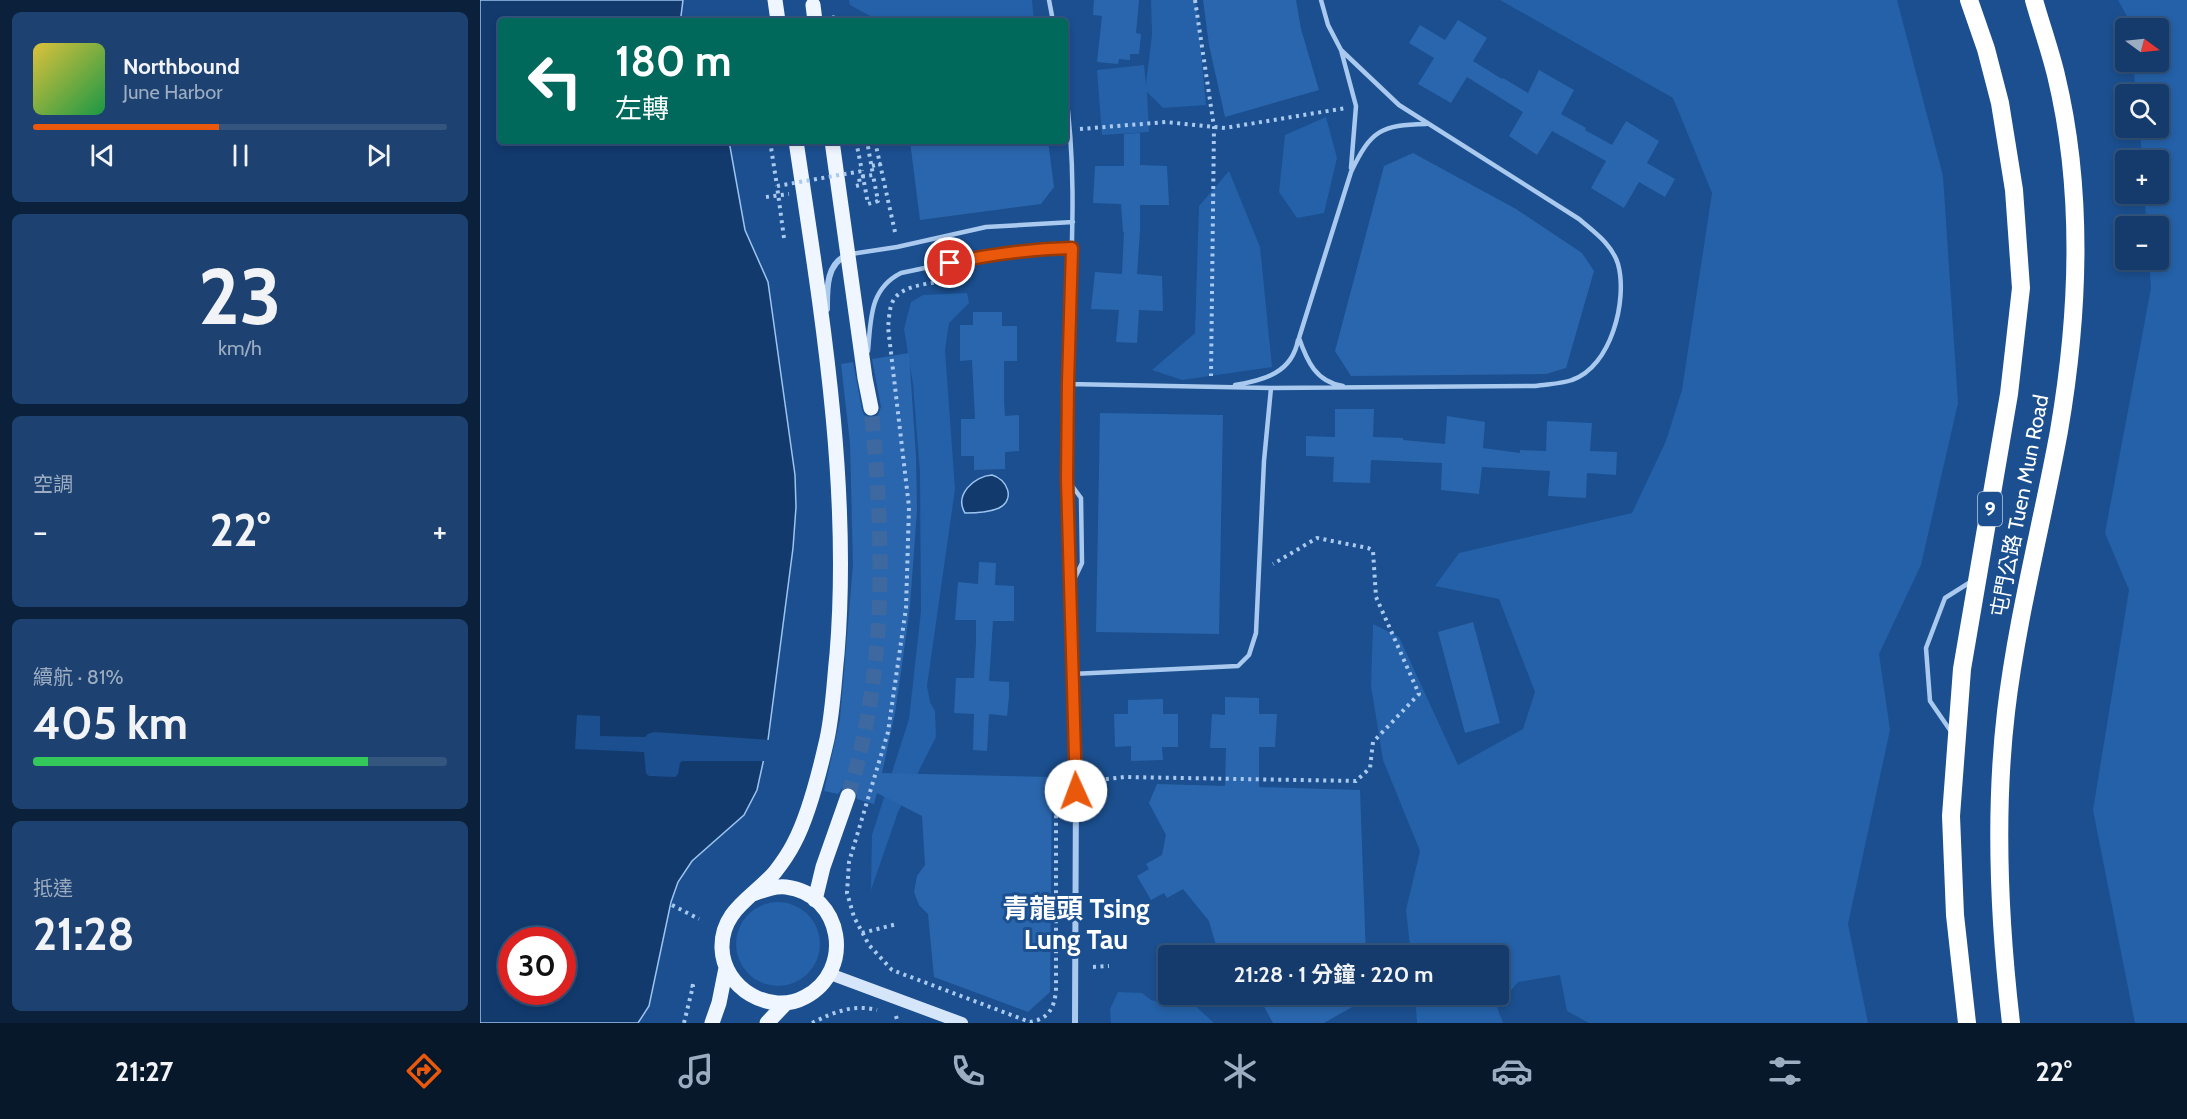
<!DOCTYPE html>
<html lang="zh-TW">
<meta charset="utf-8">
<style>
:root{--surface:#143b6b;--page:#1d4271;--text:#f1f3f6;--muted:#9dadc1;--line:#33557e;--accent:#ea580c}
body{margin:0;font-family:Cabin,"Noto Sans TC",sans-serif;background:var(--page);color:var(--text);height:100vh;display:flex;flex-direction:column;font-size:22px;white-space:nowrap}
*{box-sizing:border-box;margin:0}
p{font-size:20px;color:var(--muted)}
.icon{flex:none;width:33px;height:33px;fill:none;stroke:currentColor;stroke-width:2;stroke-linecap:round;stroke-linejoin:round}
.map{position:relative;flex:1;overflow:hidden}
.panel{display:flex;flex-direction:column;gap:12px;padding:12px;background:#0b203b;width:480px}
.panel>*{flex:none}
.banner{position:absolute;left:18px;top:18px;width:570px;height:126px;border-radius:6px;box-shadow:0 3px 9px #0003,0 0 0 2px var(--line);background:#00695c;color:#fff;overflow:hidden}
.needle{width:39px;rotate:105deg}
.controls{position:absolute;left:1635px;top:18px;display:grid;gap:12px}
.controls a{display:grid;place-items:center;width:54px;height:54px;border-radius:6px;background:var(--surface);box-shadow:0 3px 9px #0003,0 0 0 2px var(--line);font-size:30px}
.speed{position:absolute;left:18px;top:927px;display:flex;gap:12px;font-size:30px;font-weight:700;text-align:center}
.speed>*{display:grid;place-content:center;width:78px;height:78px;border-radius:50%;background:var(--surface);box-shadow:0 3px 9px #0003,0 0 0 2px var(--line);line-height:1}
.speed .limit{border:9px solid #d22;background:#fff;color:#111}
.pin{position:absolute;display:grid;place-items:center;width:51px;height:51px;color:#fff;margin:-26px;border:3px solid #fff;border-radius:50%;box-shadow:0 2px 6px #0007}
.me{position:absolute;width:66px;margin:-33px;rotate:358deg;stroke-linejoin:round;filter:drop-shadow(0 0 4px #0008)}
.turn{display:flex;align-items:center;gap:21px;height:126px;padding:0 18px;font-size:27px}
.turn .icon{width:78px;height:78px;stroke-width:2.5}
.turn b{display:block;font-size:42px;line-height:51px}
.big{font-size:45px;font-weight:700;line-height:1.1}
.panel .card{flex:1;display:flex;flex-direction:column;justify-content:center;gap:9px;min-width:0;padding:0 21px;border-radius:9px;background:var(--page)}
.panel .dial{align-items:center;gap:0}
.dial b{font-size:78px;line-height:1}
.song{display:flex;align-items:center;gap:18px}
.cover{width:72px;height:72px;border-radius:9px;background:linear-gradient(135deg,hsl(50 70% 55%),hsl(140 70% 35%))}
.played{height:6px;border-radius:3px;background:linear-gradient(90deg,var(--accent) 45%,var(--line) 45%)}
.keys{display:flex;justify-content:space-around;direction:ltr}
.heat{display:flex;justify-content:space-between;align-items:center;font-size:33px;direction:ltr}
.charge{height:9px;border-radius:4px;background:linear-gradient(90deg,#34c759 81%,var(--line) 0)}
.trip{position:absolute;left:678px;top:945px;width:351px;height:60px;border-radius:6px;background:var(--surface);box-shadow:0 3px 9px #0003,0 0 0 2px var(--line);font-weight:700;line-height:60px;text-align:center}
.menu{display:flex;height:96px;justify-content:space-around;align-items:center;background:#08182b;color:var(--muted)}
.menu .icon{width:42px;height:42px}
.menu .current{color:var(--accent)}
.menu b{font-size:27px;color:var(--text)}
main{display:flex;flex:1;min-height:0}
.map>svg:first-child{display:block}
</style>
<main>
<section class="panel">
<div class="card">
<div class="song"><i class="cover"></i><div><b>Northbound</b><p>June Harbor</p></div></div>
<div class="played"></div>
<div class="keys"><svg class="icon" aria-label="previous" viewBox="0 0 24 24"><path d="M18 5L8 12l10 7zM5 5v14"/></svg><svg class="icon" aria-label="pause" viewBox="0 0 24 24"><path d="M8 5v14M16 5v14"/></svg><svg class="icon" aria-label="next" viewBox="0 0 24 24"><path d="M6 5l10 7-10 7zM19 5v14"/></svg></div>
</div>
<div class="card dial"><b>23</b><p>km/h</p></div>
<div class="card"><p>空調</p>
<div class="heat"><a>−</a><b class="big">22°</b><a>+</a></div>
</div>
<div class="card"><p>續航 · 81%</p><b class="big">405 km</b><div class="charge"></div></div>
<div class="card"><p>抵達</p><b class="big">21:28</b></div>
</section>
<div class="map">
<svg width="1707" height="1023" viewBox="0 0 1707 1023">
<rect width="100%" height="100%" fill="#1b4f8f"/>
<path fill="#2461a8" d="M369,0H552L554,21H395L392,17L370,5Z
M671,0H716L726,105L683,108L667,92L669,132L622,135L617,70L664,65L666,84L672,35Z
M1020,0H1417L1463,176L1478,403L1441,565L1399,654L1410,730L1368,924L1388,1023H1109L1087,1011L1080,975L1038,982L1017,1007L1023,1023H937L935,995L1018,994V956L931,955L926,910L940,851L903,760L891,686L893,624L919,637L978,765L1043,729L1055,692L1019,599L955,586L979,553L1152,513L1186,441L1202,390L1232,193L1193,98Z
M1638,0H1707V1023H1655L1613,810L1649,590L1625,533L1671,288L1669,260H1678V226H1667L1664,194H1678V160H1662L1660,128H1678V94H1656L1653,62H1678V28H1650L1649,20Z
M846,117L857,158L844,213L817,218L799,192L805,135Z
M749,171L780,247L792,367L702,380L672,370L715,333L719,206Z
M487,293L489,303L469,323L465,350L475,489L447,686L450,702L455,711L456,737L418,812L391,890L392,835L429,719L441,611L440,473L433,384L424,329L431,302L443,295Z
M256 944a42 42 0 1 1 84 0a42 42 0 1 1-84 0Z
M638,992L662,993L671,1000L696,1006L711,1002L734,1023H631L630,1009Z"/>
<path fill="#123a6d" stroke="#9cc4f0" stroke-width="1.5" fill-rule="evenodd" d="M0,0H203L201,16L204,21H21V141H249L265,230L288,282L315,475L316,507L313,548L288,740L277,790L264,815L212,861L198,882L191,902L169,1006L158,1023H0ZM32,940H82V992H32Z
M512,475C527,479 536,499 519,508C510,512 495,513 485,513C474,495 494,476 512,475Z"/>
<path fill="#1b4f8f" d="M97,715L120,716V736L165,737L168,734L174,732L291,740L287,761H202L200,763L198,774L195,777L169,776L166,773L164,752L95,749Z"/>
<path fill="#2a66ad" d="M614,0H659L656,33L661,34L659,54H650V60L639,59L638,64L617,62L622,16L613,15Z
M723,0H816L821,29L839,90L745,117L729,45Z
M978,20L1007,38L993,61L1022,79L1023,78L1048,93L1059,70L1094,90L1081,114L1106,128L1105,130L1132,145L1146,121L1179,141L1167,163L1195,179L1185,197L1159,182L1144,208L1111,188L1126,161L1072,131L1057,155L1029,136L1043,112L987,77L971,103L938,84L954,58L929,43L940,25L965,40Z
M660,133V165L687,166L689,205H660V232L657,274L682,276L683,311L659,310L657,343L636,342L639,310L611,309L615,272L642,274L644,232H643L641,204L613,203L615,166H644V134Z
M430,141H568L574,187L561,204L440,220Z
M933,153L1036,209L1102,253L1114,271L1086,368L1066,374L871,376L855,351L904,166Z
M493,312H522V326H537V361H524V401L525,416L539,415V451L525,452V469L494,470V456H481V419H495L492,360L480,361V325H493Z
M429,353L436,456L437,510L430,606L423,658L415,713L402,773L572,777L570,992L548,1012L454,977L448,914L439,905L434,892L437,876L445,865L442,816L397,793L394,804L377,799L376,790L371,787L362,788L358,794L344,791L360,719L373,565L370,443L361,364L373,362L382,410L384,415L392,418L398,415L401,407L392,359Z
M855,409H894L893,437L923,438V440L965,444L967,416L1005,422L1003,448L1040,453V450L1066,451L1067,421L1112,423L1110,451L1137,452L1136,475L1107,473L1106,498L1068,496L1070,471L1002,467L999,494L961,490L962,463L891,460L890,483L853,482L854,457L826,456V436L855,437Z
M620,413L743,415L739,634L616,632Z
M499,562L516,563L515,585L534,586V621H513L509,681L529,682V697L527,716L509,714L507,751L493,750L494,714L474,713L476,678H494L496,642V620H475L478,582L498,584Z
M993,622L1020,723L985,733L958,632Z
M745,697L779,698V714H797L795,747H779V787L880,790L886,956H739L729,921L703,889L687,898L684,893L671,900L657,876L669,869L666,864L682,855L686,835L669,803L677,784L745,786L746,748H730L732,714L745,715Z
M683,699V714H698V747H682L683,760L651,761V746L635,747L634,714H648V700Z
M777,994H895L844,1023H793Z"/>
<g fill="none" stroke-linecap="round" stroke-linejoin="round">
<path stroke="#3d69a0" stroke-width="15" stroke-dasharray="15 8" stroke-linecap="butt" d="M368,796C408,671 404,537 391,408"/>
<path stroke="#a9c9ee" stroke-width="4" stroke-dasharray="3 4.5" stroke-linecap="butt" d="M715,0L734,127L731,376
M272,17L273,21
M352,17L365,21
M600,129L686,122L745,128L866,108
M290,141L297,186
M376,141L382,171
M395,141L400,164
M392,166L400,164L415,232
M376,186L380,185L379,177L393,175L387,141
M286,197L309,194
M476,280C457,283 420,283 412,303C409,310 409,320 408,327L429,507L426,608L408,732L369,862L367,893L374,917L389,945L412,970L550,1022C568,1019 574,1009 576,991V781
M611,781L644,777L876,781L890,768L893,742L939,694L896,597L893,551L888,548L837,538L793,564
M192,905L219,919
M382,933L417,924
M613,967L629,966
M416,1016L418,1023
M204,1023L213,986L207,985
M332,1023C354,1012 373,1004 397,1010"/>
<path stroke="#a9c9ee" stroke-width="4.5" d="M569,0L573,21
M841,0L848,25L861,50L876,106L871,168
M585,88C600,188 588,288 588,388C586,519 592,649 596,779
M371,254L417,247L506,227L593,222
M388,351C391,320 389,289 421,273L506,255L592,248
M588,384L791,388L1055,386C1067,384 1081,384 1092,380C1131,367 1148,300 1138,264C1132,244 1114,232 1099,219L919,105L861,50
M755,385C784,380 812,373 818,340
M863,386C836,382 827,361 819,338L871,172C891,130 901,125 946,124
M587,479L601,498L602,563L591,586
M592,674L758,666L769,655L776,633L784,461L791,388
M1472,733L1450,701L1446,648L1465,598L1492,581"/>
<path stroke="#a9c9ee" stroke-width="6" d="M347,309C347,289 346,264 367,255
M595,1023L596,779"/>
<path stroke="#d6e6fa" stroke-width="12" d="M350,974L482,1023"/>
<path stroke="#f0f6ff" stroke-width="15" d="M295,0L298,21
M333,5L335,21
M352,141L385,378L391,408
M273,894C284,890 294,886 306,887C363,894 375,971 325,997C290,1016 243,988 242,948C241,910 274,897 295,872C302,863 309,853 314,843C329,815 340,770 347,739C353,711 354,682 357,654C371,484 341,309 316,141
M335,900L343,867L368,796
M232,1023L239,1003L246,968
M287,1023L306,1003"/>
<path stroke="#fff" stroke-width="18" d="M1487,1023L1475,915L1471,816L1482,669L1529,394L1541,288L1534,190L1520,103L1506,49L1489,0
M1531,1023C1519,920 1514,815 1526,712C1537,618 1562,524 1579,431C1599,314 1604,191 1576,75C1570,50 1561,25 1554,0"/>
<path stroke="#a9c9ee" stroke-width="4" stroke-dasharray="3 4.5" stroke-linecap="butt" d="M304,238L297,186L382,171L388,204L398,201L393,175"/>
</g>
<g fill="none" stroke-linecap="round" stroke-linejoin="round">
<defs>
<path id="route" d="M470,263C511,254 551,249 592,248L588,384L587,479L596,791"/>
</defs>
<use href="#route" stroke="#983908" stroke-width="15"/>
<use href="#route" stroke="#ea580c" stroke-width="10"/>
</g>
<g text-anchor="middle" stroke-width="6" stroke-linejoin="round" paint-order="stroke">
<rect fill="#1b4f8f" stroke="#bbcadd" stroke-width="1.5" x="1498" y="492" width="24" height="34" rx="4.5"/>
<g font-size="20" font-weight="bold" fill="#fff">
<text x="1510" y="516">9</text>
</g>
<g font-size="21" fill="#fff" stroke="#1b4f8f">
<text transform="translate(1540 506) rotate(-79)" y="7">屯門公路 Tuen Mun Road</text>
</g>
<g font-size="27" font-weight="bold" fill="#fff" stroke="#1b4f8f">
<text x="596" y="918">青龍頭 Tsing<tspan x="596" dy="31">Lung Tau</tspan></text>
</g>
</g>
</svg>
<div class="controls">
<a><svg class="needle" viewBox="-14 -14 28 28"><path d="M0-13l5 13h-10z" fill="#e53935"/><path d="M0 13l5-13h-10z" fill="#9dadc1"/></svg></a>
<a><svg class="icon" aria-label="search" viewBox="0 0 24 24"><circle cx="10" cy="10" r="6"/><path d="M15 15l6 6"/></svg></a>
<a>+</a>
<a>−</a>
</div>
<div class="speed"><div class="limit">30</div></div>
<div class="pin" style="left:470px;top:263px;background:#d93025"><svg class="icon" aria-label="arrive" viewBox="0 0 24 24"><path d="M6 21V4h12l-3 4 3 4H6"/></svg></div>
<svg class="me" style="left:596px;top:791px" viewBox="-20 -20 40 40"><circle r="19" fill="#fff"/><path d="M0-13L10 11 0 6-10 11z" fill="#ea580c"/></svg>
<div class="trip">21:28 · 1 分鐘 · 220 m</div>
<div class="banner">
<div class="turn"><svg class="icon" aria-label="left" viewBox="0 0 24 24"><path d="M17 20v-9H6M10 6l-5 5 5 5"/></svg><div><b>180 m</b>左轉</div></div>
</div>
</div>
</main>
<nav class="menu">
<b>21:27</b>
<svg class="icon current" aria-label="directions" viewBox="0 0 24 24"><path d="M12 3l9 9-9 9-9-9zM9 14v-3h6M13 9l2 2-2 2"/></svg>
<svg class="icon" aria-label="music" viewBox="0 0 24 24"><path d="M9 18V5l10-2v13"/><circle cx="6" cy="18" r="3"/><circle cx="16" cy="16" r="3"/></svg>
<svg class="icon" aria-label="phone" viewBox="0 0 24 24"><path d="M5 4h4l2 5-3 2q2 4 5 5l2-3 5 2v4C11 20 4 13 5 4z"/></svg>
<svg class="icon" aria-label="climate" viewBox="0 0 24 24"><path d="M12 3v18M4 7l16 10M4 17L20 7"/></svg>
<svg class="icon" aria-label="car" viewBox="0 0 24 24"><path d="M5 17H2v-5l4-1 3-4h7l3 4 3 1v5h-3M9 17h6M6 11h13"/><circle cx="7" cy="17" r="2"/><circle cx="17" cy="17" r="2"/></svg>
<svg class="icon" aria-label="filters" viewBox="0 0 24 24"><path d="M4 7h16M4 17h16"/><circle cx="9" cy="7" r="2"/><circle cx="15" cy="17" r="2"/></svg>
<b>22°</b>
</nav>
